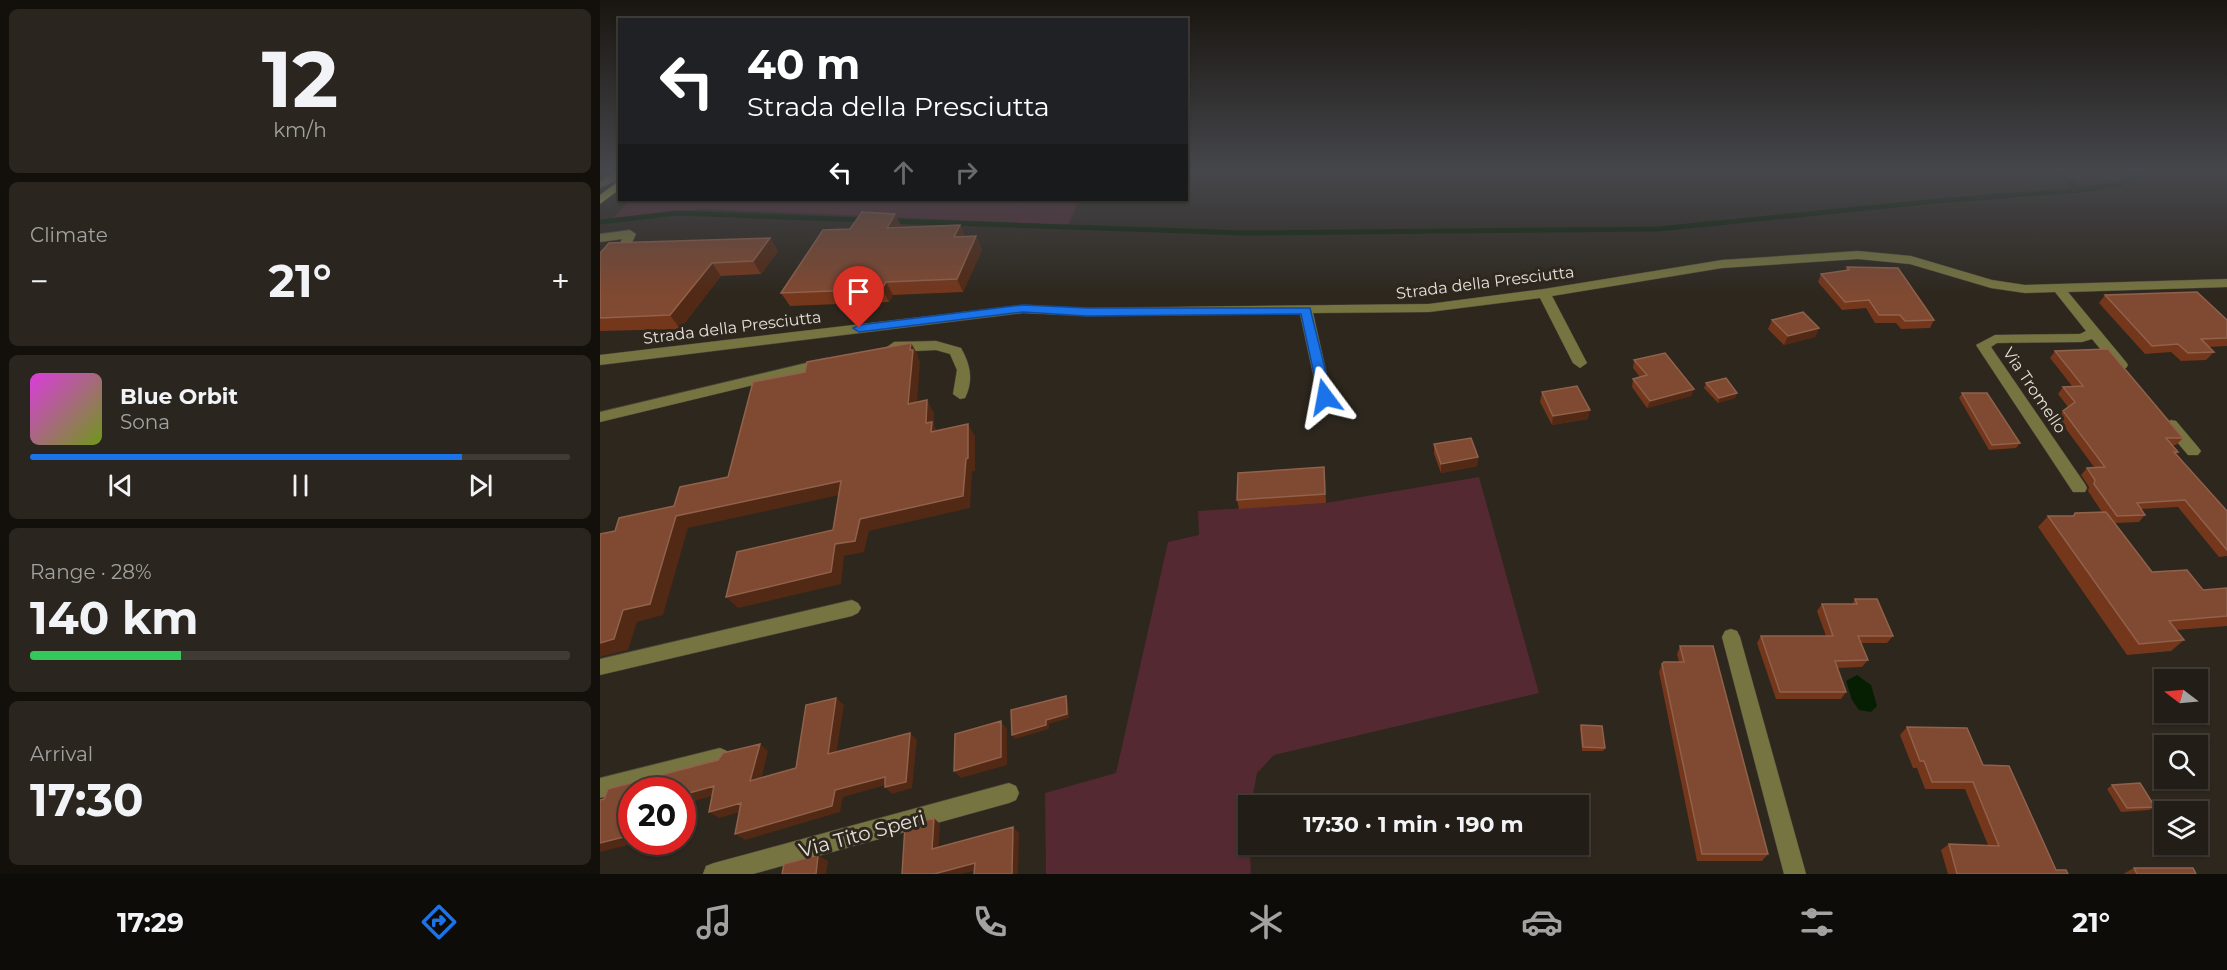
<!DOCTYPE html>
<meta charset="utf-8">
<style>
:root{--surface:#221d16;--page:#2a261f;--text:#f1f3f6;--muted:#a2a2a1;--line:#3f3b35;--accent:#1a73e8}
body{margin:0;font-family:Montserrat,sans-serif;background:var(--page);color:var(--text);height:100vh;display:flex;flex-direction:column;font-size:22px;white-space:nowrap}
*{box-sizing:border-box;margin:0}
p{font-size:20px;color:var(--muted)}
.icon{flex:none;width:33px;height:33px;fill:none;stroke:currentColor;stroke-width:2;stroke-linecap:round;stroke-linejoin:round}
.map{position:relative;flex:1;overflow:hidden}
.panel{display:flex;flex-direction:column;gap:9px;padding:9px;background:#13100c;width:600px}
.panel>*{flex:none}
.top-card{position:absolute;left:18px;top:18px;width:570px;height:183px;border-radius:0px;box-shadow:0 2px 4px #0004,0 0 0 2px var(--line);background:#202124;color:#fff;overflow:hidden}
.needle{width:39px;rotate:286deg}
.tools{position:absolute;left:1554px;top:669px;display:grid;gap:12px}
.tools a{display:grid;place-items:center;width:54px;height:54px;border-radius:0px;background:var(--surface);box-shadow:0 2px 4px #0004,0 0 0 2px var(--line);font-size:30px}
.speed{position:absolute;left:18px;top:777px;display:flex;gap:12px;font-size:30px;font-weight:700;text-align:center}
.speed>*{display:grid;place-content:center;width:78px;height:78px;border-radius:50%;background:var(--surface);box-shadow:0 2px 4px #0004,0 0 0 2px var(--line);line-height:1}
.speed .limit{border:9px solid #d22;background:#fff;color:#111}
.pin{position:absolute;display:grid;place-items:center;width:51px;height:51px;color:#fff;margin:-62px -26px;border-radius:50% 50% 50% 0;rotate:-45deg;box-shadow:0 0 6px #0007}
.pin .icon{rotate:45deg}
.me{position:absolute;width:66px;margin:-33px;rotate:347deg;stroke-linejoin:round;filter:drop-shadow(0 0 4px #0008)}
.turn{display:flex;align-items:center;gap:21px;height:126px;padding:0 30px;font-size:27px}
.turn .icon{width:78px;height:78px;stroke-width:2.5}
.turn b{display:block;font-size:42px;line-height:51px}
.lanes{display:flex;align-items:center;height:57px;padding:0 30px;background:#0003;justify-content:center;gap:30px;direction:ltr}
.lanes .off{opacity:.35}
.big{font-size:45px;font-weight:700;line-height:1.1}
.panel .tile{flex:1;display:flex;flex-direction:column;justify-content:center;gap:9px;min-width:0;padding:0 21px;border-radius:9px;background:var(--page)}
.panel .dial{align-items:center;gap:0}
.dial b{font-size:78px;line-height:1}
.song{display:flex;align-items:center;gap:18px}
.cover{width:72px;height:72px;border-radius:9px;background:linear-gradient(135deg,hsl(300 70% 55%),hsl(80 70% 35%))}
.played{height:6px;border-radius:3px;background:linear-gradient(90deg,var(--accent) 80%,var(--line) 80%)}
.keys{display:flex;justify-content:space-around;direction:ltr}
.heat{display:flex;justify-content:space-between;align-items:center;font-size:33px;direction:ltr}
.charge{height:9px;border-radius:4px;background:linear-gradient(90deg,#34c759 28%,var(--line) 0)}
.trip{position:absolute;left:638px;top:795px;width:351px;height:60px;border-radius:0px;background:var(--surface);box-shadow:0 2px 4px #0004,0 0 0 2px var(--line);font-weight:700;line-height:60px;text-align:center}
.tab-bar{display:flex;height:96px;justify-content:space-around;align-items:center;background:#0e0c09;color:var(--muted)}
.tab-bar .icon{width:42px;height:42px}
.tab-bar .current{color:var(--accent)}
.tab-bar b{font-size:27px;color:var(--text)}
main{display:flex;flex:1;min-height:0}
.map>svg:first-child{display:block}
</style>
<main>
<section class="panel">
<div class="tile dial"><b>12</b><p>km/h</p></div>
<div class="tile"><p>Climate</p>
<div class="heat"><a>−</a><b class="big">21°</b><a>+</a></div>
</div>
<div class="tile">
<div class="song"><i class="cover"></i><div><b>Blue Orbit</b><p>Sona</p></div></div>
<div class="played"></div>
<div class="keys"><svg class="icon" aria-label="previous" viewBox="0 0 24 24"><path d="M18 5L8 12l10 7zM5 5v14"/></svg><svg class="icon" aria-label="pause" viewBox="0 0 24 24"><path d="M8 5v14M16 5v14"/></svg><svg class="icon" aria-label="next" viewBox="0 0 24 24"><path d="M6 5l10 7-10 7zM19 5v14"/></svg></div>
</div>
<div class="tile"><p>Range · 28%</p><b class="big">140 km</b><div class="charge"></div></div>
<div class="tile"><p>Arrival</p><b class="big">17:30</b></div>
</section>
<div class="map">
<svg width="1627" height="874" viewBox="0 0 1627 874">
<rect width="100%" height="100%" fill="#2d271e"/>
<path fill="#552932" d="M31,200H479L468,225L103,209L12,219Z
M879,477L939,693L674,755L657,773L651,805L648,806L651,874H446L445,793L516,773L568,542L599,535L598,511L726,503Z"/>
<path fill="#061f03" d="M1257,675L1271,685L1277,706L1271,712L1259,710L1252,700L1246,681Z"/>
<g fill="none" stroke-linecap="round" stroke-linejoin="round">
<path stroke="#061f03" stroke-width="5" d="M1456,172L1480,190
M290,221L646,233L1058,229L1338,201L1480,190L1517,185L1543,172
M0,222L77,213L264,220"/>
<defs>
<path id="minor" d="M15,172H20V179L0,188V181Z
M30,230L36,234L30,247H37V253L18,254L16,251L22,239L0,242V234Z
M1258,251L1311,256L1392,280L1425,285L1627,279V287L1468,292L1526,362L1528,365L1526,368H1516L1492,339L1482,342L1397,343L1391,347L1485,484L1487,488L1485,492H1473L1376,345L1395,335L1480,334L1486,331L1455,292L1425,293L1391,288L1310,264L1258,259L1122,268L952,296L987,363L980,368L973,363L940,298L829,312L713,313L732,397L725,402L718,397L700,314L487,316L423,313L0,365V355L423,305L487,308L829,304L944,289L1122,260Z
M336,341L361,348C370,364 374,380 365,398L360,399L353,394L357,370L350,354L336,350L294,352L287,347L294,342Z
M227,358L232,360L234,363L232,366L0,422V412Z
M1571,420L1576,421L1598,447L1601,451L1598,455H1588L1566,429L1564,425Z
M252,600L258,603L261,608L258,613L252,616L0,675V659Z
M1131,629L1137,631L1140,637L1206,874H1184L1122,637L1125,631Z
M120,748L127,751L130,758L127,765L0,798V778Z
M409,783L416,786L419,793L416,800L409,803L153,874H103L106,866L114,863Z"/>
<path id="major" d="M20,180V189L0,204V195Z"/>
</defs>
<use href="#minor" stroke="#4a453c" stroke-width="1"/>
<use href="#major" stroke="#4a453c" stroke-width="1"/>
<use href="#minor" fill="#767541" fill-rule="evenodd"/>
<use href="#major" fill="#c5c24e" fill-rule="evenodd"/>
</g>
<path fill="#74371c" d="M360,225L365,237L376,236L382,250L363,292L293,295L289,302L190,306L181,293L302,227Z
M170,238L178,251L161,274L121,276L80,329L0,331V253Z
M1247,267L1334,320L1330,328L1301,329L1296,323H1275L1266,308L1242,310L1218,282L1221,274L1245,271Z
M1505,295L1627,320V346L1609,347L1614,352L1606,360L1581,361L1571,352L1545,354L1499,303Z
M1172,320L1219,328L1215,337L1184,345L1168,329Z
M1455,351L1583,438L1576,445H1572L1578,452L1576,454L1627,511V556L1619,557L1578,507L1541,509L1545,515L1539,522L1515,523L1552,572L1603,590L1627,588V626L1576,630L1584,640L1571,651L1527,655L1438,527L1448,516H1471L1475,513L1502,512L1488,491L1489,487L1481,475L1487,468L1494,467L1458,418L1463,411L1468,407L1458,394L1463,387L1472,386L1450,358Z
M1034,360L1094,389L1091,396L1047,408L1032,387L1033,379L1040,377L1033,368Z
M1106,383L1137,393L1135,398L1118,403L1104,388Z
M942,392L988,419L952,425L940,402Z
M1362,393L1420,443L1416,448L1389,450L1359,398Z
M834,444L878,457L877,466L841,473L834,454Z
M725,476L726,503L639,509L637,500Z
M1255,599L1293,636L1287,643H1261L1268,660L1262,667L1237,668L1246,692L1241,699H1176L1157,643L1161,636H1226L1217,611L1222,604H1252Z
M1080,646L1168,854L1162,861H1097L1059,672L1062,664L1079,662L1077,654Z
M981,725L1005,748L1003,751H982L980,729Z
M1307,727L1383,765L1456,870L1468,874H1348L1341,850L1349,844L1388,845L1365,789H1325L1317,768H1313L1300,735Z
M1512,785L1555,807L1549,810L1521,812L1507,789Z
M1534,868L1596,874H1523Z"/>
<path fill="#522914" d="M295,214L302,227L287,228Z
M360,225L366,238L354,237Z
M376,236L382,250L363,292L357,279Z
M170,238L178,251L161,274L153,261Z
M112,263L121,276L80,329L70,315Z
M286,282L293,295L289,302L282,289Z
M1219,328L1215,337L1184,345L1188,336Z
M311,343L318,355V358L320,362L316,417L308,404Z
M1094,389L1091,396L1047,408L1050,401Z
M1137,393L1135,398L1118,403L1119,398Z
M327,400L334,413V425L339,434L338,444L326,423Z
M990,410L988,419L952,425L953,416Z
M368,424L375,436V471H372L370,508L269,531L264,552L244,556L241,584L138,608L126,597L260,519Z
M878,457L877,466L841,473V464Z
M241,481L249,493L88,528L63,615L37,622L28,650L0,657V643L23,610L76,516Z
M466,696L468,700L469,718L449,724V729L415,739L412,735L446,720Z
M236,698L244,705L235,761L228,754Z
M401,721L407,729V765L361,778L354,771Z
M310,733L317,740L312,788L292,794L285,787Z
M160,744L168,751L159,788L150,781Z
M285,777L293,783L243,797L240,812L145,840L135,834L235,790Z
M114,786L124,793L82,804V795Z
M141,803L151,809L119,818L109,812Z
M334,818L340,824L338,855L332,849Z
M413,827L419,833L418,874H412Z
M32,835V842H40L0,852V843Z
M218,855L228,861L226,874H216Z
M375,863L381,869L361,874H334Z"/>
<path fill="#804931" stroke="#90614b" stroke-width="1.5" d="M262,212L295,214L287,228L360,225L354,237L376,236L357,279L286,282L282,289L181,293L223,230L250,229Z
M170,238L153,261L112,263L70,315L0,318V253L9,243Z
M1247,267L1298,268L1334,320L1305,321L1300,315H1279L1269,300L1245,302L1221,274L1249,270Z
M1597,292L1627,320V338L1601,339L1614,352L1588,353L1578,344L1552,346L1505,295Z
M1203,312L1219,328L1188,336L1172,320Z
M311,343L310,350H313L308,404L327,400L326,423L332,422L331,432L368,424V458L366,459L363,496L260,519L255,541L235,544L231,572L126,597L137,552L233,530L241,481L76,516L50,604L23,610L14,639L0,643V534L15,531L19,518L74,506L80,487L128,477L153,382L205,372L207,362Z
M1508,349L1583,438H1566L1578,452H1574L1627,511V550L1585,500L1537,503L1545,515L1517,516L1494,484L1495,480L1487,468L1505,467L1463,411L1475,402L1463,387L1483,386L1455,351Z
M1065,353L1094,389L1050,401L1033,379L1047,375L1034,360Z
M1126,378L1137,393L1119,398L1106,383Z
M977,386L990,410L953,416L942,392Z
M1362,393H1387L1420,443L1392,445Z
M871,438L878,457L841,464L834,444Z
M724,467L725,494L637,500L638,473Z
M1506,512L1552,572L1587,570L1603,590L1627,588V616L1569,621L1584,640L1539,644L1448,516H1474L1475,513Z
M1255,599H1277L1293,636H1258L1268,660L1235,661L1246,692H1180L1161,636H1233L1222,604H1257Z
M1080,646H1113L1168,854H1102L1062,664L1064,662H1084Z
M466,696L467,714L446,720V725L412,735L411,710Z
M236,698L228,754L310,733L306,782L285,787V777L235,790L232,806L135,834L141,803L109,812L114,786L82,795V790H32V835L0,843V800L4,799L8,789L118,760L123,753L160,744L150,781L196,768L206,705Z
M401,721V757L354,771L355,734Z
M981,725L1002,726L1005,748L983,747Z
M1307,727L1367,728L1383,765L1409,766L1456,870H1466L1468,874H1357L1349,844L1399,846L1373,782H1332L1324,761H1320Z
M1540,783L1555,807L1527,808L1512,785Z
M334,818L332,849L413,827L412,874H374L375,863L334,874H302L305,826Z
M218,855L216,874H182L184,864Z
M1534,868H1593L1596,874H1537Z"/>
<linearGradient id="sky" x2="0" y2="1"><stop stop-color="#191510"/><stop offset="0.58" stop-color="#46474c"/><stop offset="1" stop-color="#46474c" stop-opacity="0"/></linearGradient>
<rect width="1627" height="295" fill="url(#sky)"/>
<path fill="#1a73e8" stroke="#114b97" stroke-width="1.5" d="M423,305L487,308H710L732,397L725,401L719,397L701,314L487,316L423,312L259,332L253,328L259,325Z"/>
<g text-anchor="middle" stroke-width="6" stroke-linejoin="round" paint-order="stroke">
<g font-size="16" fill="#e5e0da" stroke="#2d271e">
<text transform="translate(885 282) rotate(-7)" y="6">Strada della Presciutta</text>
<text transform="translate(132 327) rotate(-7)" y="6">Strada della Presciutta</text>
<text transform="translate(1435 390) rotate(56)" y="6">Via Tromello</text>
</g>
<g font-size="20" fill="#e5e0da" stroke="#2d271e">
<text transform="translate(262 834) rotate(-15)" y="7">Via Tito Speri</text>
</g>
</g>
</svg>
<div class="tools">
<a><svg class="needle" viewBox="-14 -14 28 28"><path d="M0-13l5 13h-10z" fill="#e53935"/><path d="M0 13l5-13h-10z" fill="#a2a2a1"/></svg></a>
<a><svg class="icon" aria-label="search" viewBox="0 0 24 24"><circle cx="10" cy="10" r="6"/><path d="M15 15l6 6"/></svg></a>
<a><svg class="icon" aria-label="layers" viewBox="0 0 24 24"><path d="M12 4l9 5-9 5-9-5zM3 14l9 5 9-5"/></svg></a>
</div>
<div class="speed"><div class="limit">20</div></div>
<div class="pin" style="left:259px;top:328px;background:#d93025"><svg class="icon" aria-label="arrive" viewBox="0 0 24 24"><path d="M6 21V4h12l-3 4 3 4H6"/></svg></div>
<svg class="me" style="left:725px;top:397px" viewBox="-20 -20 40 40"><path d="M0-17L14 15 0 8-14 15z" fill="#1a73e8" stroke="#fff" stroke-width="4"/></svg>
<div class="trip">17:30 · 1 min · 190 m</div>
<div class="top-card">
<div class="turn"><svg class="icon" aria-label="left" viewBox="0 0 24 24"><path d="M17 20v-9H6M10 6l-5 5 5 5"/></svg><div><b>40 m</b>Strada della Presciutta</div></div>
<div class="lanes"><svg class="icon" aria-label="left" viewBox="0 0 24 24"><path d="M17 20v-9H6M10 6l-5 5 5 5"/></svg><svg class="icon off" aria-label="ahead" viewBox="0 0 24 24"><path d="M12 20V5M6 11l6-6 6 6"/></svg><svg class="icon off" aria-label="right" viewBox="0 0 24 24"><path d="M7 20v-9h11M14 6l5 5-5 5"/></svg></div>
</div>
</div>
</main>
<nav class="tab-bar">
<b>17:29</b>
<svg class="icon current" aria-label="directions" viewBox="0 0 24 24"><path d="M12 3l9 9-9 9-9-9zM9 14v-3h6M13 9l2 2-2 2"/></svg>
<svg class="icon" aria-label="music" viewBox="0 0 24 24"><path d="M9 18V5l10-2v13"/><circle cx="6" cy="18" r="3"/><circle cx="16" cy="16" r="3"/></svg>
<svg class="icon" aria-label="phone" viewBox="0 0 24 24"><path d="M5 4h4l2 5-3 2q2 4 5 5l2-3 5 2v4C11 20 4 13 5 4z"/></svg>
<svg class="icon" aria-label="climate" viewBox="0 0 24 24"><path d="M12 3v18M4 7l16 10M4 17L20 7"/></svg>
<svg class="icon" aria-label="car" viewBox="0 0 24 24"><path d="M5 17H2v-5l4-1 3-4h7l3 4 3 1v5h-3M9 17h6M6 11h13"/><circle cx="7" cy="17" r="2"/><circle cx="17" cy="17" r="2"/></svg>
<svg class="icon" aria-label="filters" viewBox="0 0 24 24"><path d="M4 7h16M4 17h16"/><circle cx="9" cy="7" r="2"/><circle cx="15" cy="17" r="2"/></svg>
<b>21°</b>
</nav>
